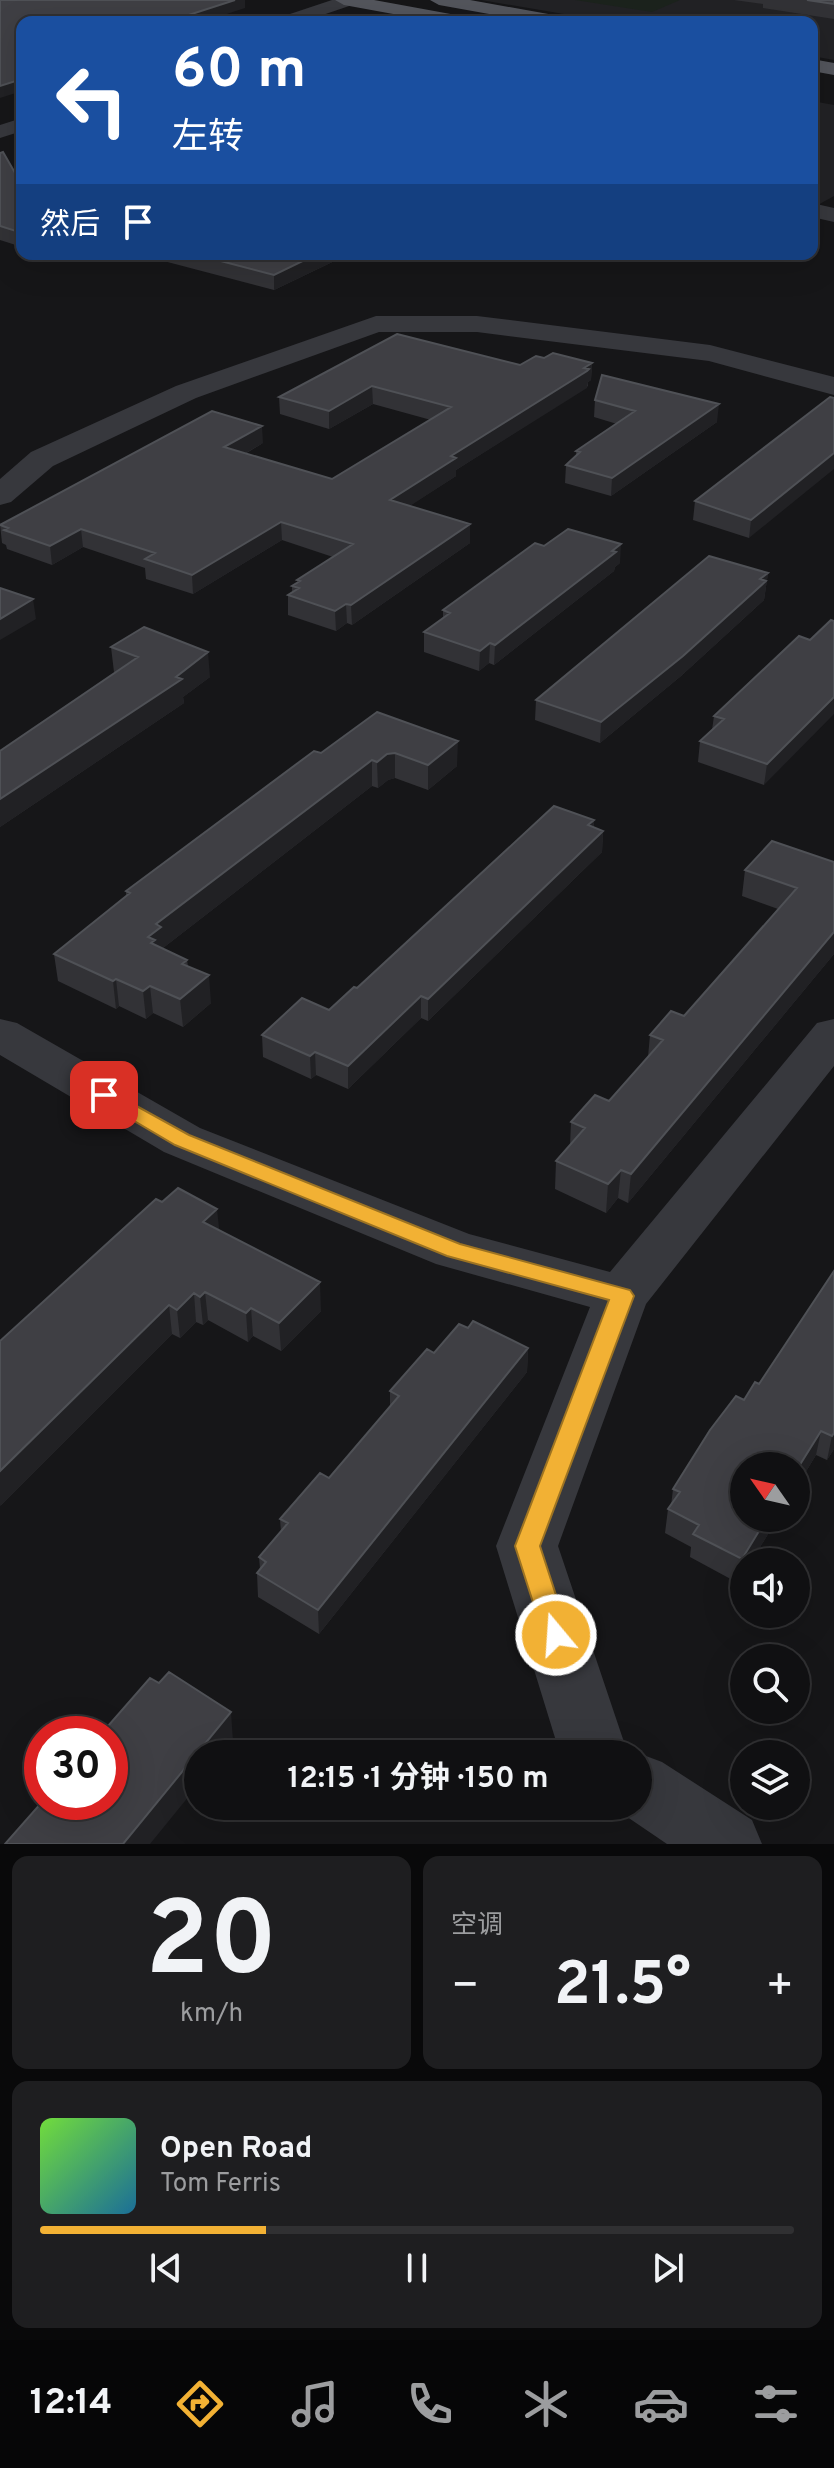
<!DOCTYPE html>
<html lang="zh">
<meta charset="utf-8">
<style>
:root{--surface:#101012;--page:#1e1e20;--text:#f1f3f6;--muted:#9c9d9f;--line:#303032;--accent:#f2b134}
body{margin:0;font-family:Overpass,"Noto Sans SC",sans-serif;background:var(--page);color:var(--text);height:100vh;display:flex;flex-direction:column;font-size:30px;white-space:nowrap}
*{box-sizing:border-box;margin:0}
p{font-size:26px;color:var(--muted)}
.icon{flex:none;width:44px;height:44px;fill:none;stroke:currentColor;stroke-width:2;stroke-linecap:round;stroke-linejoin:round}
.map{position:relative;height:1844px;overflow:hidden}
.sheet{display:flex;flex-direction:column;gap:12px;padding:12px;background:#09090a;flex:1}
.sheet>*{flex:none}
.banner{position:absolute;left:16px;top:16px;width:802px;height:244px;border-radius:16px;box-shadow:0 8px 32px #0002,0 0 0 2px var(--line);background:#1a4fa0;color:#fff;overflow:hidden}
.needle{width:52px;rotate:304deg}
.controls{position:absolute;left:730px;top:1452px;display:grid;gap:16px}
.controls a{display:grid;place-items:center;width:80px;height:80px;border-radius:50%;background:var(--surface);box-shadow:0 8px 32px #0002,0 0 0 2px var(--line);font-size:40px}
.speed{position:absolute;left:24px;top:1716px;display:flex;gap:16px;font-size:40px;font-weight:700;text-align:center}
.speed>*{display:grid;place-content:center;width:104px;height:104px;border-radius:50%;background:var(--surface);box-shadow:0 8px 32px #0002,0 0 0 2px var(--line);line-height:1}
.speed .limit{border:12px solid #d22;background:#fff;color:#111}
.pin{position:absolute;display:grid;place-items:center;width:68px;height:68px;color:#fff;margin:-34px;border-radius:16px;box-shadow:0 4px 12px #0006}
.me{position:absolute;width:88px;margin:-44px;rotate:342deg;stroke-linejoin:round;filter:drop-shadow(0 0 6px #0008)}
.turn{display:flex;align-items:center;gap:28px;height:168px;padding:0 24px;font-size:36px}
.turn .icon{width:104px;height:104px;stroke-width:2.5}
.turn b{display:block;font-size:56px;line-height:68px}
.then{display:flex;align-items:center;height:76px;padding:0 24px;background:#0003;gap:16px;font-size:30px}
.big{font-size:60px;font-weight:700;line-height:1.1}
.sheet .card{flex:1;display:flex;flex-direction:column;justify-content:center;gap:12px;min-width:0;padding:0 28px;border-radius:16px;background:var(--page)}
.sheet .dial{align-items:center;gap:0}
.dial b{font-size:104px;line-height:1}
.song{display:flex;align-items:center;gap:24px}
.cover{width:96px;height:96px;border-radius:12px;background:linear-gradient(135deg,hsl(100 70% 55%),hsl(200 70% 35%))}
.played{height:8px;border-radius:4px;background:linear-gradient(90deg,var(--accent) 30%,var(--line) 30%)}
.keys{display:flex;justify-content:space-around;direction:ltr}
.heat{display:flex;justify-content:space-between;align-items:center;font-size:44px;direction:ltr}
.sheet .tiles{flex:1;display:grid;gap:12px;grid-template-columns:1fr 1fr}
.card:last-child{grid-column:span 2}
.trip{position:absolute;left:184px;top:1740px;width:468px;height:80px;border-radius:40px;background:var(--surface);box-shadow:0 8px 32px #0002,0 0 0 2px var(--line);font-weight:700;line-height:80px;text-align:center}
.dock{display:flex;height:128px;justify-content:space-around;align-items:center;background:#060607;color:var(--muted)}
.dock .icon{width:56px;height:56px}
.dock .selected{color:var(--accent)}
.dock b{font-size:36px;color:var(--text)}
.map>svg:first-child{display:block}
</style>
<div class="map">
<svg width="834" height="1844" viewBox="0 0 834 1844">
<rect width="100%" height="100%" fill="#161618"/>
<path fill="#222225" d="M481,0H834V60L812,56V22H611Z
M812,101L834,105V196L816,206L812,205Z"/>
<path fill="#1c231d" d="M575,0H680L652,12Z"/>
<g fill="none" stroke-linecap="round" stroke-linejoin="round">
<path fill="#37383d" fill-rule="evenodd" d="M332,0H358L355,4L302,22H275L278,18Z
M22,118V131L0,138V125Z
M812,203L834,208V222L812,217Z
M376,316H477L710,345L834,377V395L709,361L477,332H379L196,398L53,466L11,502L0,505V479L31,452L176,386Z
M0,1019L17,1023L200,1128L469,1234L610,1272L817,1023L834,1019V1066L646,1304L558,1546L628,1754H560L496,1546L590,1307L436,1264L164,1152L0,1055Z
M638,1753L662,1762L752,1820L762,1844H667L614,1808L638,1806V1754H635Z"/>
<path fill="#53555c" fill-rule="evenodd" d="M335,0H374L467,17L476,22H437L344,5Z
M430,0H470L565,17L574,22H534L439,5Z
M812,59L834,63V75L812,71Z"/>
</g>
<path fill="#323236" d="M734,0H834V19L763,8V4Z
M22,144V161L18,160L17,146Z
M0,153L22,185V247L0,240Z
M137,254H349L274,290Z
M544,358L592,363L591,380L588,382V386L456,470V476L409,506L470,543L352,625L347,623L336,631L288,615V595L292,592V586L297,583V580L333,557L282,540L193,594L146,579L145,568L83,547L52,565L7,549L6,545L2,543L0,524L263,443L245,454L332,479L431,420L373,404L329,429L280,414L279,397L520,365Z
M830,397L749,538L693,520L695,501Z
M595,400L717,422L611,496L565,483L566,465L576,456V451L617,424L594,417Z
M620,563L615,567L614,571L494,665L489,663L479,671L424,652V632L443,619V610Z
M768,573L764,600L681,676L600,743L535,720L536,700Z
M810,640L764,785L698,762L700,741L712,730L714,716Z
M111,647L210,677L183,697L184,703L0,827V751L116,672H114Z
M377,712L457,766L428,790L395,778L388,780L378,788L372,786L163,948V949L187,960L188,966L211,1003L183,1027L153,1013L146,1019L119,1006L116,1009L58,981L54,954L126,896V891L321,753Z
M594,820V827L603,831L602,852L428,1021L421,1018L348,1089L316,1075L311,1079L263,1057L262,1035L329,1010Z
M834,862V954L628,1203L618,1198L606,1213L555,1189L556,1161L570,1146L571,1122L609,1101L648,1057L650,1035L684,1016L778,909L742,896L745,870Z
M162,1202L219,1230L321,1311L281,1351L253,1336L248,1342L208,1320L203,1325L196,1322L180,1338L172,1334L0,1506Z
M834,1271V1449L827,1460L816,1455L751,1562H744V1573L738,1583L690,1557L691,1547L665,1533L668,1509L671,1506L673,1489L744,1400L759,1384Z
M468,1328L528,1348L527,1372L319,1634L258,1597L257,1573L260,1569L259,1557L281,1532L280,1519L329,1478L390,1406V1391L434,1353Z"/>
<path fill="#212124" d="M235,0H245V8L202,22H167Z
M22,79V91L0,98V86Z
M317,254H349L274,290V275Z
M592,363L591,380L588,382L587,388L456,470V476L390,519V500L451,456Z
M372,386L373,404L329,429V411Z
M719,404L717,422L611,496L612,478Z
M262,426L263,443L225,465L224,447Z
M834,453V469L749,538L751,520Z
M281,522L282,540L193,594L192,575Z
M470,524V543L352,625L351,605Z
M81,529L83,547L52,565L50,546Z
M621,544L620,563L615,567L614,571L494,665L495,645Z
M768,573L764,600L681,676L600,743L601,722Z
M33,599L36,619L0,640V619Z
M346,604L347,623L336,631L335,611Z
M490,643L489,663L479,671L480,651Z
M208,652L210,677L183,697L184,703L0,827V799L176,677Z
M834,697V714L764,785L767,764Z
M458,741L457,766L428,790V765Z
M395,753V778L388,780L378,788L377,762L387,754Z
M372,760V786L163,948L164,954L154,970L148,937L156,924Z
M594,820L593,841L603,831L602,852L428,1021V999Z
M834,932V954L628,1203L631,1174Z
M209,975L211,1003L183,1027L180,999Z
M116,979L119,1006L116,1009L113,981Z
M150,986L153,1013L146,1019L143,991Z
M421,996V1018L348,1089V1066Z
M315,1052L316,1075L311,1079L310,1056Z
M621,1170L618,1198L606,1213L608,1184Z
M217,1209L220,1237L203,1222Z
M320,1282L321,1311L281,1351L279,1323Z
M205,1292L208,1320L203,1325L200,1297Z
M194,1293L196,1322L180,1338L177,1310Z
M169,1305L172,1334L0,1506V1471Z
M251,1308L253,1336L248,1342L246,1313Z
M528,1348L527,1372L319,1634L318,1610Z
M821,1431L816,1455L796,1488V1471Z
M834,1433V1449L827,1460L832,1436Z
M767,1518H778L751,1562H744V1573L738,1583L742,1559Z
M231,1712L233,1741L223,1754H198V1785L150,1844H123Z"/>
<path fill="#3f3f44" stroke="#4f5156" stroke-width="2" d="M0,0H235L167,22H22V79L0,86Z
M807,0H834V4Z
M3,152L22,185V233L0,226V153Z
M194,254H317L274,275Z
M397,334L520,365L536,356L544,358L553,353L592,363L584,368L589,369L587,371L451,456L456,458L390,500L470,524L351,605L346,604L335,611L288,595L299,588L292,586L300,581L297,580L353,544L281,522L192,575L145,559L155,553L81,529L50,546L4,530L8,528L0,525L212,411L262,426L224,447L332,479L451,407L372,386L329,411L279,397Z
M602,375L719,404L612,478L566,465L580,452L576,451L635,411L595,400Z
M830,397L834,398V453L751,520L695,501Z
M568,529L621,544L612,551L616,552L495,645L490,643L480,651L424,632L450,613L443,610L535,543L544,546Z
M709,556L768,573L760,579L766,581L683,656L601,722L536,700Z
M0,588L33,599L0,619Z
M831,620L834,621V697L767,764L700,741L724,719L714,716L799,636L810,640Z
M144,627L208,652L176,677L182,679L0,799V751L138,657L111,647Z
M377,712L458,741L428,765L395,753L387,754L377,762L372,760L156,924L161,927L148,937L155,940L151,943L187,960L182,964L209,975L180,999L150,986L143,991L116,979L113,981L54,954L130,893L126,891L314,751L321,753Z
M554,806L594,820L588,825L603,831L428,999L421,996L348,1066L315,1052L310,1056L262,1035L302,998L329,1010L354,987L357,988Z
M772,841L834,862V932L631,1174L621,1170L608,1184L556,1161L585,1128L571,1122L595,1095L609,1101L663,1040L650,1035L671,1011L684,1016L797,888L745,870Z
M178,1188L217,1209L203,1222L320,1282L279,1323L251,1308L246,1313L205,1292L200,1297L194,1293L177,1310L169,1305L0,1471V1341L156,1199L162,1202Z
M834,1271V1433L832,1436L821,1431L796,1471V1466H744V1518H767L742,1559L693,1534L699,1525L668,1509L680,1492L673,1489L710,1430L736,1396L744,1400L755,1382L759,1384Z
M473,1321L528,1348L318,1610L257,1573L266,1562L259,1557L288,1523L280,1519L320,1473L329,1478L399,1396L390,1391L427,1349L434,1353L459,1324L468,1328Z
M169,1672L231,1712L123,1844H5L42,1802H110V1734H101L150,1678L159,1683Z"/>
<path fill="#f2b134" stroke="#9d7322" stroke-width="2" d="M104,1088L189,1135L460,1244L630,1290L634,1296L540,1546L569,1635L565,1643L556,1647L546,1643L515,1546L609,1300L447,1256L175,1145L97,1099L94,1095L97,1090Z"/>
</svg>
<div class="controls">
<a><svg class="needle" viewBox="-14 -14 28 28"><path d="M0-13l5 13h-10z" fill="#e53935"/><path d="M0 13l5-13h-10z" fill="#9c9d9f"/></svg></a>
<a><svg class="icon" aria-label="sound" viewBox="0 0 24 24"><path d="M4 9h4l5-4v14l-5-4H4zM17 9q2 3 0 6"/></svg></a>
<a><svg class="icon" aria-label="search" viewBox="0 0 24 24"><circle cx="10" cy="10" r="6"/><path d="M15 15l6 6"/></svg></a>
<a><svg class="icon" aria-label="layers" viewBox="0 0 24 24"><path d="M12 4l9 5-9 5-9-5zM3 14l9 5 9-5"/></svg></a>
</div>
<div class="speed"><div class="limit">30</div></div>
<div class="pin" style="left:104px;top:1095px;background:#d93025"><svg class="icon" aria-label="arrive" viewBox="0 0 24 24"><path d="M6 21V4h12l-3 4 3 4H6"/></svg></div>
<svg class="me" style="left:556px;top:1635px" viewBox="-20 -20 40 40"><circle r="17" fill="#f2b134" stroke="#fff" stroke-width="3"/><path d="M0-11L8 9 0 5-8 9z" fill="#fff"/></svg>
<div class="trip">12:15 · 1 分钟 · 150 m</div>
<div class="banner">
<div class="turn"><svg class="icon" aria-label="left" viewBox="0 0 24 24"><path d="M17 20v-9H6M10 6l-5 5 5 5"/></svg><div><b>60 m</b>左转</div></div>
<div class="then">然后<svg class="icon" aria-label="arrive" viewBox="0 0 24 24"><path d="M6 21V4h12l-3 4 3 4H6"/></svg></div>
</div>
</div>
<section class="sheet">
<div class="tiles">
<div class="card dial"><b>20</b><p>km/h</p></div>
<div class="card"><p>空调</p>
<div class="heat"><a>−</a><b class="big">21.5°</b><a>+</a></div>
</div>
<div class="card">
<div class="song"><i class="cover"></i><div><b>Open Road</b><p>Tom Ferris</p></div></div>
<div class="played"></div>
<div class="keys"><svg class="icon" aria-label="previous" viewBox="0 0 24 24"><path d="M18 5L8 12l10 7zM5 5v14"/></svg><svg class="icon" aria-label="pause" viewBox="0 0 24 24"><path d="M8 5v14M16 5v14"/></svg><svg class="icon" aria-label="next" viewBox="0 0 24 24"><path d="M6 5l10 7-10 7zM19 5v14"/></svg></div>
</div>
</div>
</section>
<nav class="dock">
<b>12:14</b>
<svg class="icon selected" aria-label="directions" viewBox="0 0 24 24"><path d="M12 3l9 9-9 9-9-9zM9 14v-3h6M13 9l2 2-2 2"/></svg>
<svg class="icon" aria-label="music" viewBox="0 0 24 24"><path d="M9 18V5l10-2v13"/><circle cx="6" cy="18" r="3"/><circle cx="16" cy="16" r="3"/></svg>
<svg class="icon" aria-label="phone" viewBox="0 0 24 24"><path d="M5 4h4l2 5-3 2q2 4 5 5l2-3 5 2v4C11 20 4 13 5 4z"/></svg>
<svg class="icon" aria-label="climate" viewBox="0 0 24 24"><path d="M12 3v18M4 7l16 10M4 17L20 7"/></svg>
<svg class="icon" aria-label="car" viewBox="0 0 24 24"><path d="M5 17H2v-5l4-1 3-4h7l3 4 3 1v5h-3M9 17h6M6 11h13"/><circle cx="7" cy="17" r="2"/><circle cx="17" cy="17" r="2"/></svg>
<svg class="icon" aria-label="filters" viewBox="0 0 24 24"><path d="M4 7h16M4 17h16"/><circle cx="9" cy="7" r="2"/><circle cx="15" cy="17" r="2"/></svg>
</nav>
